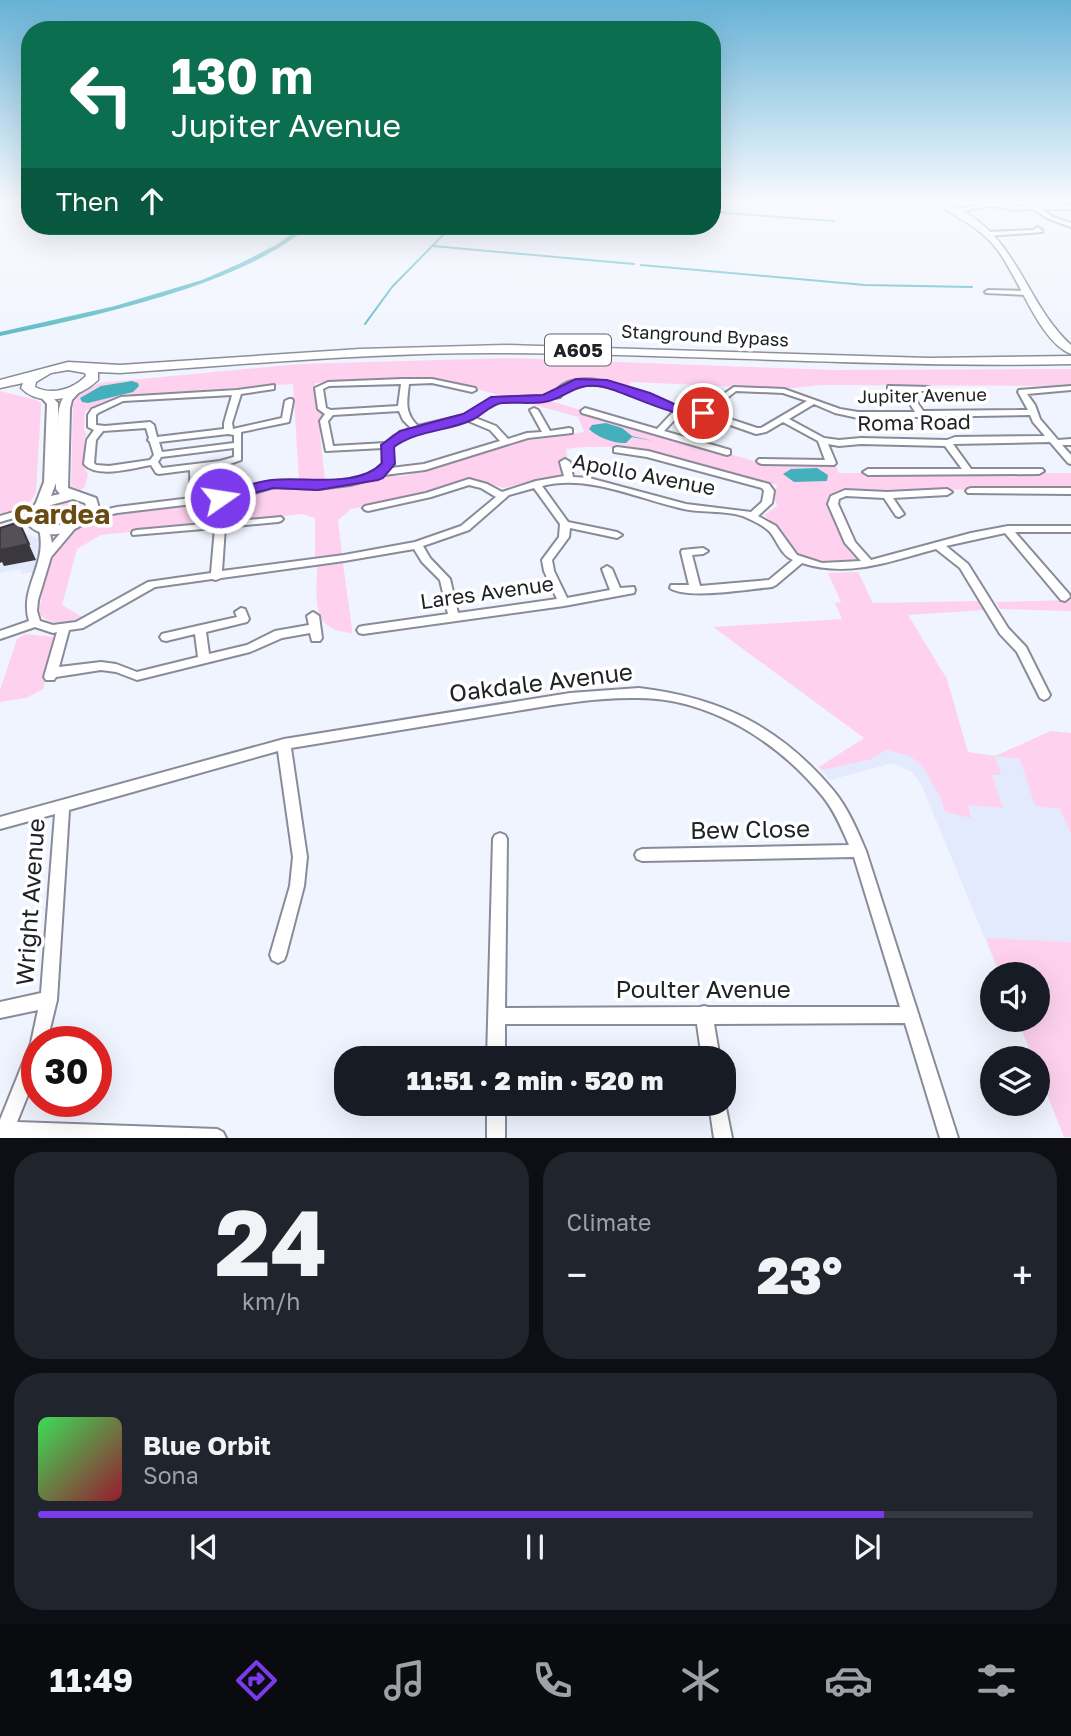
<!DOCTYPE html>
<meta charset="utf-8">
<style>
:root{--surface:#171b24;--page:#20242c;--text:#f1f3f6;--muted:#9ea1a6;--line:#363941;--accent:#7c3aed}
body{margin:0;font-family:"Golos Text",sans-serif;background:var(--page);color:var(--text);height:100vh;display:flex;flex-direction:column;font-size:26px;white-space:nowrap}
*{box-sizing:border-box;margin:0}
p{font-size:23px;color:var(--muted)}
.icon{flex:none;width:38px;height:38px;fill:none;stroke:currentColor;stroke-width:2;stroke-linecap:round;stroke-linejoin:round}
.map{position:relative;height:1138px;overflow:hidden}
.drawer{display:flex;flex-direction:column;gap:14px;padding:14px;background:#0d0f14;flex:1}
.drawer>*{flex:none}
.guide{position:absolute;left:21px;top:21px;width:700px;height:214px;border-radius:28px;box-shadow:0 7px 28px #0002;background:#0b6e4f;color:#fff;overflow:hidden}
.tools{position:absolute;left:980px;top:962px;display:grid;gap:14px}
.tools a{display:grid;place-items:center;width:70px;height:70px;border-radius:50%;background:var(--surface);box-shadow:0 7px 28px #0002;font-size:35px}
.speed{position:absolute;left:21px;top:1026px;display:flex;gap:14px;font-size:35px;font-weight:700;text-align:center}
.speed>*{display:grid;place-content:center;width:91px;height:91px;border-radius:50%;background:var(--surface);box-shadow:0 7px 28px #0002;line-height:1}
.speed .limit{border:10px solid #d22;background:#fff;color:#111}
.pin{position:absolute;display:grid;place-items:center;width:60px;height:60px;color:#fff;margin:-30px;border:4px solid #fff;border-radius:50%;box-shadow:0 2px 7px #0007}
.me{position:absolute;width:77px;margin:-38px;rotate:77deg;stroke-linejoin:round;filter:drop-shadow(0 0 5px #0008)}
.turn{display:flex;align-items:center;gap:24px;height:147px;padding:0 35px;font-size:32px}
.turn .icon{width:91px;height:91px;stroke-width:2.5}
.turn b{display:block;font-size:49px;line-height:60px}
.then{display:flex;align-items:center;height:66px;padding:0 35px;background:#0003;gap:14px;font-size:26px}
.big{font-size:52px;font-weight:800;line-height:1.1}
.drawer .widget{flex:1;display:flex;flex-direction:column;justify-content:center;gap:10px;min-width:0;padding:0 24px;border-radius:28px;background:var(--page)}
.drawer .dial{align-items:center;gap:0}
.dial b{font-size:91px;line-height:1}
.song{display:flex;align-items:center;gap:21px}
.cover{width:84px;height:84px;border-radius:10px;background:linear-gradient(135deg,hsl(130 70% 55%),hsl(350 70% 35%))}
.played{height:7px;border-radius:4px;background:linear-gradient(90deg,var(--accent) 85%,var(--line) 85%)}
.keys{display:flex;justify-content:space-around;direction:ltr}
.heat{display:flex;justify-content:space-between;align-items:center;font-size:38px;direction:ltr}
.drawer .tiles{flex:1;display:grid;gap:14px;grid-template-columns:1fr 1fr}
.widget:last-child{grid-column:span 2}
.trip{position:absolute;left:334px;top:1046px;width:402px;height:70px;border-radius:28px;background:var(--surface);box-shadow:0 7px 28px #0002;font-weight:800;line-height:70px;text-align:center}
.tabs{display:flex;height:112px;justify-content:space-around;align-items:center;background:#090b0e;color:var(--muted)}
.tabs .icon{width:49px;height:49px}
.tabs .active{color:var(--accent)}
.tabs b{font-size:32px;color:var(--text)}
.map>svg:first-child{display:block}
</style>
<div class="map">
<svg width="1071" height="1138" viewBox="0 0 1071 1138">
<rect width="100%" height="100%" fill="#f0f4fe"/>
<path fill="#e4eafd" d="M0,529L21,531L37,538L40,547L34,572L21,574V569L0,573Z
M1051,731L1071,733V1137H1064L1038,1071V1059H1033L1018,1020H1038V975H1000L921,784L912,772L893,763L830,780L819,767L865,738L995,756Z"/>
<path fill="#fed2ef" d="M512,358L834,370L1071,369V386L822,385L783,389L632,382L626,387L604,381H575L566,383L552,394L540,396L499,395L439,379L315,383L318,409L324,416L321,419C318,436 324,462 325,482L299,481L293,384L122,396L85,411L84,430L87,435L84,439L87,465L85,469L88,474L85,487L80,490L71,486L73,405L79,394L99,383L299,364Z
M0,391L36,400L41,403V407L36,492C29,509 16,511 0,514Z
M517,400L551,401L771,466L835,465L839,473H1071V489L847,490L828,496L827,501L842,535L856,558L855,562L824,563L800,556L793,550L783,532L764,515L777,506L774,496L777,485C708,468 638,438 566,449L567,459L560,461L565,474L504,488L480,481H462L422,494L351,509L338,520L342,554L315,557V518L302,514L101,535L77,549L62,605L84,618C68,624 50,627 39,613L43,585L56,548L72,532L93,519L124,511L170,508L268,488H333L387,476H404L525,441L584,432L578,417Z
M67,501L78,503L83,508C76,523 54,530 41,519L48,508Z
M343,563L352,629V633C309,630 317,599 317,566Z
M858,572L873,603L980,601L985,610L908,615L947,679L968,752L995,756L1051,731L1071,733V833L1060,809L1035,806L1020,759L995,756L1001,775H992L1003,808L968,805L971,818L945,812L941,799L923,767L910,756L886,750L872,759L822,770L819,767L864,738L713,627L842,619L835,603L841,602L828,573Z
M1071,600V611L1000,609L996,602Z
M25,634L54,637L55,644L43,689L26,698L0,702V690L17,639Z
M986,938L1071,942V1137H1064L1038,1071V1059H1033L1018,1020H1038V975H1000Z"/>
<path fill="#44b0bc" d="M132,381L138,383L139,386L133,392L88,403L82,402L80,398L101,386Z
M606,423L622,428L632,436L653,441L632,437L626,443C615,444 596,437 589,429L592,425Z
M817,468L828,475L827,481L794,482L783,474L791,469Z"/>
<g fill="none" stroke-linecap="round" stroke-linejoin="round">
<path stroke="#44b0bc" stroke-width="2" d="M712,212L834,221
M434,226L441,230
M433,246L634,264
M641,265L865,285L972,287
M365,324L392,287L445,233"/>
<path fill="#44b0bc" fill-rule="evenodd" d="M303,226H309C274,256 229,274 186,289C125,309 63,323 0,336V332L115,306L202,280L241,263L276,245Z"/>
<defs>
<path id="minor" d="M991,202L1015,206L1071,205V209H1041L1053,217L1071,223V227L1049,219L1033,209L1015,210L991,206L958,212L955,210Z
M1037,227L1042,230V232L988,236L985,234L988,232L1034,230Z
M988,290L1028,291L1031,293L1028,295L986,293L985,292Z
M402,379H432L475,388L476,390L472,392L432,383L409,384C407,401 404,413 418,426L464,415L495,398L543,396L554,393C579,359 649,398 679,407C686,409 694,409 701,410L734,387L784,389L840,409L858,412H915L902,391L888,390V386H891L929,387V391H910L923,411L1028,410L1018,392L1019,390L1071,386V390L1027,394L1035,405L1040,419L1058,440L1071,439V445H1062L1071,455V464L1068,463L1050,442L953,444L971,469H1042L1044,471L1039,474L868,475L863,472L868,469H962L945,446L861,444L839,446L828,444L836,463L834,465L762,464L759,463L757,461L759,459L825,460L818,441L783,422L766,432L756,434L702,415L681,413L664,431L730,450V454L727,455L582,413L581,411L585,408L657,429L674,411C648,400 581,367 560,397L543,400L497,402L473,417L496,426L508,439L527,433L542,432L530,410L534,408L538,410L550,431L569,428L572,429V433L528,438L425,470L384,475L381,477L350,485L318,489L274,487L235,499L117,513L87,520L82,517L84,515L117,507L191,498L190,470L159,474L156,473L151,465C133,468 97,479 84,464L87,440L94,430L88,427V415L92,409L121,397L237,390L274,385V389L241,394L232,423L233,429L282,418L285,401L289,399H292L293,401L289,422L241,432V460L221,467L200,469L201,497L234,493L273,481L318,483L350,479L375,473L382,467L383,448L326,451L320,421L325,414L318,409L315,388L328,382ZM401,384L398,406L331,410L326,408L323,389L329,386ZM736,391L783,393L807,401L761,428H757L709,412ZM232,395L224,423V429L157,437L154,425L150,422L105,426L96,425V415L98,413L123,401ZM814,404L835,413L858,418L1030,415L1033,422L1045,436L955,437L947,440L861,438L839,440L824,438L789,419ZM399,411L403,420L411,428L394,436L386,443L333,446L328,421L333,415ZM466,420L490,430L500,441L424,464L391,468L392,446C414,429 440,426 466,420ZM146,428L149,438L148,440L150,442L154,455L150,460L109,466L96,465L94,463L96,440L103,431ZM228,434L234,435V443L162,452L159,442ZM234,448V457L220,461L162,468L158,462L161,457Z
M617,447L648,451L769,484L774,491L772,503L758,516L776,526L797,555L822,563L861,561L845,543L828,504L831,496L845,490L887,492L947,489L952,492L947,495L893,498L904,514L899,517L896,516L884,498L846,496L839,499L838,504L855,542L871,560L971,533L1008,526H1071V532H1015L1069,594L1070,597L1065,601L1061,600L1005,533L946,546L968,564L1008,628L1026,647L1050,695L1048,698L1044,700L1040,698L1017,652L1000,634L960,568L936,549C891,561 849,578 802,563L776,585L772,587C750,589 686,600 670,588L671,585H689L681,552L682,550L703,548L708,551L703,554L692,555L700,586L769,580L793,560C781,555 778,542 770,532C764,526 754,521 747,518C732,510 701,513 684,509C637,499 590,474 542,486L568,522L617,532L622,535L617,538L570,528L569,537L552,560L554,571L567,598L610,590L602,569L607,566L612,569L620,588L634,587L635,590L634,593L564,606L363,634L359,633L357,630L359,627L363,626L448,614L440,580L422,562L414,549L344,561L221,578L216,580L212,579L155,587L83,628L69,630L59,667L101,662L116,664L137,672L198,657L195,634L166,641L162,640L160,637L162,634L166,633L237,617L235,612L241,608L245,609L249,619L247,622L206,632L209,654L247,645L275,631L309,625L307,616L313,612L319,616L322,638L320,641H312L310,633L282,638L250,652L137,680L116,672L101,670L56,677L54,680H46L44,677L57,632L53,633L35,627L0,639V631L29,621C19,587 48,565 39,529L44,526L49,529L52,543L68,524L72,523L77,526L51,557L38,600L37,611L40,621L53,625L76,622L148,582L211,573L215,528L133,535L132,533L133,531L137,530L281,517L283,519L281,521L278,522L225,527L222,571L344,555L415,542L461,526L496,497L481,488L469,485L431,497L368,511L365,510L363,508L365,506L426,493L469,479L487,484L502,492L536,481L564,476L560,462L565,459L570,462L573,477L589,478L686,504L751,512L762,502L764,491L762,488L647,457L614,452V448ZM534,488L560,524L559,537L542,560L544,571L557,599L458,613L450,579L430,558L423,546L469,530L509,495Z
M971,488H1071V494L968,493L966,491L968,489Z
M38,505L41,506L43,508L41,510L0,522V516Z
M639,688C721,698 779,726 833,790C848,808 857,830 866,851L958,1138H940L905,1023L714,1024L720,1059H702L697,1024H505V1059H487L493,839L495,835L500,833L505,835L507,839L505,1008L700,1007L704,1006L708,1007H900L854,857L642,861L637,859L635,855L637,851L642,849L849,845C842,829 835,812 824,798C780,743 711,698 638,698C585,697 532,709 480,717C417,727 354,738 291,748L307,857L304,886L286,955L284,960L278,963L272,960L270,955L290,886L293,857L278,751L69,810L57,1000L47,1041H37V1072L17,1122L217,1129L223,1132L226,1138H0V1120L31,1043L38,1010L0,1018V1002L41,993L55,814L0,829V817L284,739L570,693Z
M724,1098L732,1138H714L709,1104H724Z
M487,1104H505V1138H487Z"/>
<path id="tertiary" d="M76,387L81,390L72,400L70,408L68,488L96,498L99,508C85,531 42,548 24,519L36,503L44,482L47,404L39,395L40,393H48L58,403V432C58,414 57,395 76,387ZM56,483V489L60,494L51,496ZM73,499L85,503L87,508C76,524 56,530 39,521L40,514L51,505Z"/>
<path id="secondary" d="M930,200C944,200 953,205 965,212C1020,245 1027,305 1071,345V354C1039,342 1018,275 996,248C978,225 953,216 930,200Z"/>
<path id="primary" d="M505,345L929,358L1071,356V364C882,368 694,354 505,353C377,352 248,364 120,373L98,372V380C80,398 41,409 21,388L23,383L0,388V380L68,362L120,365L360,349ZM68,370L85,373L86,376C73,389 52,396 35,387L36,382L51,373Z"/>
</defs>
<use href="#minor" stroke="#898c98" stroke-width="4"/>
<use href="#tertiary" stroke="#898c98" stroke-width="4"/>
<use href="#secondary" stroke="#898c98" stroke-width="3"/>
<use href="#primary" stroke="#898c98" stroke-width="3"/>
<use href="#minor" fill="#fff" fill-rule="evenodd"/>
<use href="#tertiary" fill="#fff" fill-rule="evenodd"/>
<use href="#secondary" fill="#fff" fill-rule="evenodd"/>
<use href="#primary" fill="#fff" fill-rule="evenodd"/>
</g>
<path fill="#3b373e" d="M19,522L36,560L4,566L2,562L0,563V550Z"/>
<path fill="#544f59" stroke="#3b373e" stroke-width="2" d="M19,522L29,544L0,550V528Z"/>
<linearGradient id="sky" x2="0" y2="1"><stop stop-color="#66b2d6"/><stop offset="0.56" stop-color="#f8faff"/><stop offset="1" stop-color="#f8faff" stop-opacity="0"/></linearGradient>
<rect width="1071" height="359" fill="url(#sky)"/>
<path fill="#7c3aed" stroke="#51269a" stroke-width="2" d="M576,379L607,380L650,393L681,407L703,409L709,413C692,427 626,392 604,387C574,381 568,398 544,402C530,404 516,402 502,403C492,404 483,414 474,419C448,432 419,429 394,447L395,464L383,478L378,480L318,490L273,488L220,502L212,498L215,494C233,490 253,482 272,480C304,476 357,489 382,463L381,445L400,431L463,414L491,397L543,395Z"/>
<g text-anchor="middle" stroke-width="7" stroke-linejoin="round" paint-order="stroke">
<g font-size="18" fill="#202226" stroke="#fff">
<text transform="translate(705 336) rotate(3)" y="6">Stanground Bypass</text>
<text transform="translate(922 396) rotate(-1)" y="6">Jupiter Avenue</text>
</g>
<rect fill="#fff" stroke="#636467" stroke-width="2" x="545" y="334.5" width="66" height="31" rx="5"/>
<g font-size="19" font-weight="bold" fill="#202226">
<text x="578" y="357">A605</text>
</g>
<g font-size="21" fill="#202226" stroke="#fff">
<text transform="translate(914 423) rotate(-1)" y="7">Roma Road</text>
<text transform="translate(644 475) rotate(11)" y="7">Apollo Avenue</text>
<text transform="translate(487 593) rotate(-8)" y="7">Lares Avenue</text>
</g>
<g font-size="24" fill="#202226" stroke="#fff">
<text transform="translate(541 683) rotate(-7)" y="8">Oakdale Avenue</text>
<text transform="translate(750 830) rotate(-1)" y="8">Bew Close</text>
<text transform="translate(31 902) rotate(-86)" y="8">Wright Avenue</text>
<text x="703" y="998">Poulter Avenue</text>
</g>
<g font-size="28" font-weight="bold" fill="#694c14" stroke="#fff">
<text x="62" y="524">Cardea</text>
</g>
</g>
</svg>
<div class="tools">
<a><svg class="icon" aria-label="sound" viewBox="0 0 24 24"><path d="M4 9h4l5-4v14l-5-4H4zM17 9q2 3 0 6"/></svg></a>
<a><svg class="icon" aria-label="layers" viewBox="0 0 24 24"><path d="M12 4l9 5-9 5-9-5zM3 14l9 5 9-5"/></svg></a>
</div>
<div class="speed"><div class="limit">30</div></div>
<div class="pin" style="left:703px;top:413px;background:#d93025"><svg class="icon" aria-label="arrive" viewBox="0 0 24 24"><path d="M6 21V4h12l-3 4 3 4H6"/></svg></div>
<svg class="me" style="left:220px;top:498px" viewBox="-20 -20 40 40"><circle r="17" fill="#7c3aed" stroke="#fff" stroke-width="3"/><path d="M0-11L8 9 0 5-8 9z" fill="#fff"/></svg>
<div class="trip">11:51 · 2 min · 520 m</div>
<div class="guide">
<div class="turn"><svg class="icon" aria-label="left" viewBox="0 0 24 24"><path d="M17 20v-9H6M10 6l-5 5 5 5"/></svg><div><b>130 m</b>Jupiter Avenue</div></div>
<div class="then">Then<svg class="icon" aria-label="ahead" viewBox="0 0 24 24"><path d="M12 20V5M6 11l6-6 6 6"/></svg></div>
</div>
</div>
<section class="drawer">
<div class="tiles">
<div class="widget dial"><b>24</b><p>km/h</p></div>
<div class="widget"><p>Climate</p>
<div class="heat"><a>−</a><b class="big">23°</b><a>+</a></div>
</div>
<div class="widget">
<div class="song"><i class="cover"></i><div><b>Blue Orbit</b><p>Sona</p></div></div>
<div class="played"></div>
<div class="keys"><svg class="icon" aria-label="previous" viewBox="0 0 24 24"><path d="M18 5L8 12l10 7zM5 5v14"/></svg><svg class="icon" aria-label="pause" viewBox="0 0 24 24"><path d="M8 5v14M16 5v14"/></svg><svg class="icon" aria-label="next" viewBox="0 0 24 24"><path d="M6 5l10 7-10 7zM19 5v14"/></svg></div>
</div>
</div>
</section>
<nav class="tabs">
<b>11:49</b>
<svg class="icon active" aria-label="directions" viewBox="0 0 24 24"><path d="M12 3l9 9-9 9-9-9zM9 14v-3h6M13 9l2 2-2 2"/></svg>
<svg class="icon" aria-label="music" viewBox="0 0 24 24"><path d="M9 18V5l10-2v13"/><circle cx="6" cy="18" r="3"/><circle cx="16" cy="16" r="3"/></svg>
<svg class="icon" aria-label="phone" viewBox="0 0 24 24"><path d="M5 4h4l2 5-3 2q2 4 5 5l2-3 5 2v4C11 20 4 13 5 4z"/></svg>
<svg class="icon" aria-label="climate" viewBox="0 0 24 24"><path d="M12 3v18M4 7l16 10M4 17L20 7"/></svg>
<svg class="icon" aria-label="car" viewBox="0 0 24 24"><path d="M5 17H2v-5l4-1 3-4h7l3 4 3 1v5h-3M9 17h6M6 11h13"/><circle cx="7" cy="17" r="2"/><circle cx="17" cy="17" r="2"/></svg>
<svg class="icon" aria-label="filters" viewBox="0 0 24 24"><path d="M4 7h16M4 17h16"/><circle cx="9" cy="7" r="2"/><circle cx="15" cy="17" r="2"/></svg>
</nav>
